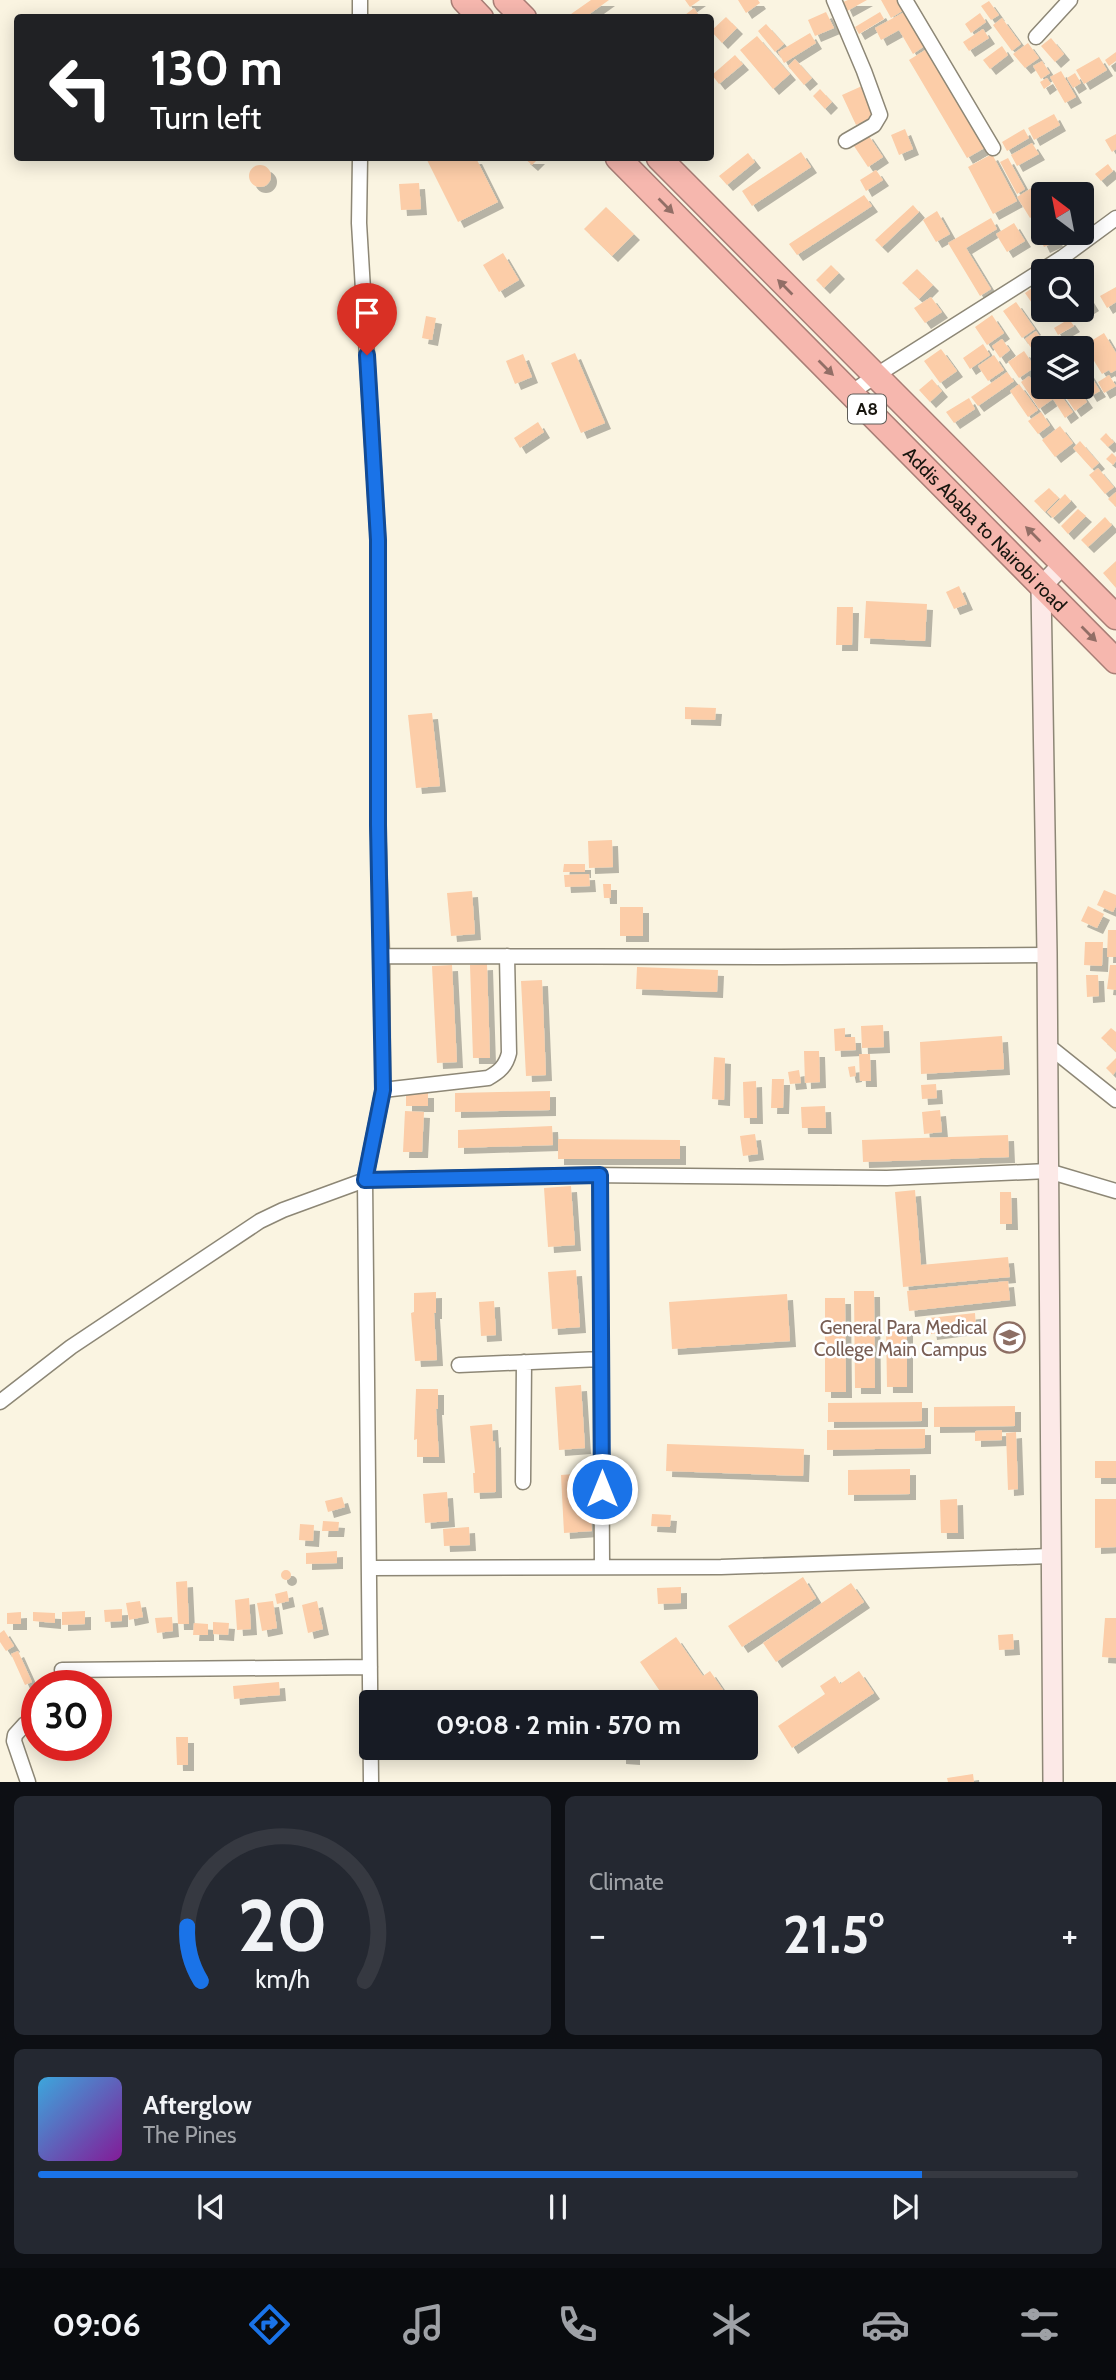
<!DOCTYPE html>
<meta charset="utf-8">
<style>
:root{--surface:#171b24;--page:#242831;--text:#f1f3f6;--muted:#9ea1a6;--line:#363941;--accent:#1a73e8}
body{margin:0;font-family:Cabin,sans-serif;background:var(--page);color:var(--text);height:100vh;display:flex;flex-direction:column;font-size:26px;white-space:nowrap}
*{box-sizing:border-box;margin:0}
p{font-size:23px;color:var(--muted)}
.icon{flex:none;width:38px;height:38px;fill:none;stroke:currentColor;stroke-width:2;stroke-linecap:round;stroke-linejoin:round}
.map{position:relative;height:1782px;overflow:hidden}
.panel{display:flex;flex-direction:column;gap:14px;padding:14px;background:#0d0f14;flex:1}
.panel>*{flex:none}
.hud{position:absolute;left:14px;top:14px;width:700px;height:147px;border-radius:7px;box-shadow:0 4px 18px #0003;background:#202124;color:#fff;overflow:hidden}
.needle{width:46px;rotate:328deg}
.tools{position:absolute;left:1031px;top:182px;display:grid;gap:14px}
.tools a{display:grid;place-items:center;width:63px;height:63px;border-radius:7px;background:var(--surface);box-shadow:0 4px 18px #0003;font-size:35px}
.speed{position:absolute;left:21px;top:1670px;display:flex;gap:14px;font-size:35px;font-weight:700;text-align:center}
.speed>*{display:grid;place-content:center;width:91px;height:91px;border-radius:50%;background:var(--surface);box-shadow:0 4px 18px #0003;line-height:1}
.speed .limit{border:10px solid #d22;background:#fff;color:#111}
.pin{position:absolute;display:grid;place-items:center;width:60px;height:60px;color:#fff;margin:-72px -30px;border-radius:50% 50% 50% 0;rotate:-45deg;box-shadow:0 0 7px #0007}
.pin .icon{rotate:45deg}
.me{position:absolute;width:77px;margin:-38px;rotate:0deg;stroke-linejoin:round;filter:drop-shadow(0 0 5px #0008)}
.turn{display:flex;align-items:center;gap:24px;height:147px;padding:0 21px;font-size:32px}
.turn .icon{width:91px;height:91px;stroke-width:2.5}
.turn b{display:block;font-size:49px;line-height:60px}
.big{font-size:52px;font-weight:700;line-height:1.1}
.panel .tile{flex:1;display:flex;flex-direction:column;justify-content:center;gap:10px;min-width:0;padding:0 24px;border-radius:10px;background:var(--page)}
.panel .dial{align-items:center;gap:0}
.dial svg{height:182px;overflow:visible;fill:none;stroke:var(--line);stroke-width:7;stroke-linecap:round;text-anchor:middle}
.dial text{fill:var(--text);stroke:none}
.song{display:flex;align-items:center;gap:21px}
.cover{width:84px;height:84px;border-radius:10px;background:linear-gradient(135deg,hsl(200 70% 55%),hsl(290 70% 35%))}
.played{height:7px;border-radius:4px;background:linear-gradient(90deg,var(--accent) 85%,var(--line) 85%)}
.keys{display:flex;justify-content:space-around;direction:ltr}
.heat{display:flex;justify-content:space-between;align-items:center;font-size:38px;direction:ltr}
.panel .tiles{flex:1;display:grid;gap:14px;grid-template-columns:1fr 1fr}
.tile:last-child{grid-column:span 2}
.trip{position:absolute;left:359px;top:1690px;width:399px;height:70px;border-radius:7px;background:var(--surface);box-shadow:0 4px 18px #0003;font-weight:700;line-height:70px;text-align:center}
.menu{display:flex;height:112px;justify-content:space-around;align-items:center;background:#090b0e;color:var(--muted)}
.menu .icon{width:49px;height:49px}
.menu .active{color:var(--accent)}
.menu b{font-size:32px;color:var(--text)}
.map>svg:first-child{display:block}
</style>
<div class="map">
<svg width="1116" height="1782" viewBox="0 0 1116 1782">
<defs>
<filter id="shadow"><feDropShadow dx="6" dy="6" stdDeviation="0" flood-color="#0004"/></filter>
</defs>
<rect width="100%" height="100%" fill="#faf4e1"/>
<path fill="#fccda8" filter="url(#shadow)" d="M591,0H609L584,18H574L571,14Z
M685,0H700L690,7Z
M738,0H758L760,3L746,13Z
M848,0H867L847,11L843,2Z
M881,0H899L904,10L891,18Z
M989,1L999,15L991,20L981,6Z
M694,8L701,18H681Z
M906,11L926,45L913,54L899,30L881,40L875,28Z
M826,12L834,28L815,36L808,20Z
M880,12L884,19L859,34L855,27Z
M980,13L986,22L971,33L965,24Z
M726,17L737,28L722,43L711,31Z
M1002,18L1021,44L1012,51L993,25Z
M766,24L784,44L775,52L758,31Z
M983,29L989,38L969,51L963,42Z
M810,33L816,43L784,63L778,52Z
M757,36L790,74L773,89L740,50Z
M1051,38L1064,54L1055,62L1041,46Z
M1028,43L1039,58L1025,68L1013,54Z
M1002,46L1008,55L990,69L983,60Z
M930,47L988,146L967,158L909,60Z
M1116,52V61L1109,66L1105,60Z
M735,55L743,64L719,84L712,75Z
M1099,57L1107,70L1084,84L1076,70Z
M795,59L812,78L804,85L788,66Z
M1042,61L1050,73L1041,79L1033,66Z
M1061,71L1076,97L1065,103L1050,77Z
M1075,73L1081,83L1073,88L1067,78Z
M1047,78L1051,84L1044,89L1040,82Z
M862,86L875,116L856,125L842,95Z
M820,89L832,102L825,109L813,96Z
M1054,114L1060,125L1034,140L1028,128Z
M905,129L913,149L899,155L891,135Z
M1024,129L1029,138L1007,151L1002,142Z
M867,133L883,157L868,167L852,143Z
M1116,134V149L1112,152L1105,140Z
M1032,143L1039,154L1017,166L1011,155Z
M801,152L811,167L752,206L742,191Z
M748,153L755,162L727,185L719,176Z
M992,154L1017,201L993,214L968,167Z
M432,158H476L498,202L458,222L427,160Z
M524,158H539L532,165Z
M1008,158L1025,189L1017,194L1000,162Z
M1108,164L1113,171L1101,181L1095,174Z
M249 176a11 11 0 1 1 22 0a11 11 0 1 1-22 0Z
M876,170L883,180L866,191L860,180Z
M419,183L421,209L401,210L399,184Z
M1033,187L1043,204V209L1030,218L1017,197Z
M864,195L872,206L797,255L789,244Z
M913,205L919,212L882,247L875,240Z
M606,207L634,234L612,256L584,229Z
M937,211L950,234L936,242L923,220Z
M1043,217V233H1054L1057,241L1044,247L1032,222Z
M991,218L997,229L966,248L991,289L980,296L948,243Z
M1014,223L1025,241L1007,252L996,234Z
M503,253L519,280L499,292L483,265Z
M831,265L839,273L824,288L816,280Z
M917,269L933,285L919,299L902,283Z
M1116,287V302L1107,308L1100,296Z
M1032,288L1043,303L1036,309L1025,293Z
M1085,292L1093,305L1080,313L1078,310H1082V295Z
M931,297L942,312L925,323L914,308Z
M1016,302L1035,329L1022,338L1003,311Z
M992,315L1004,333L987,345L975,327Z
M426,316L436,318L432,340L422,338Z
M1069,319L1074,326L1058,335L1054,328Z
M1036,331L1048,348H1043V365L1025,339Z
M1104,333L1116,353V370L1111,373L1109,370L1102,374L1088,351L1094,347L1091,341Z
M1002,339L1010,350L1000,358L992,346Z
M983,344L990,355L970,369L963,358Z
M941,349L957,371L940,383L924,361Z
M1024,351L1035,367L1019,378L1008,362Z
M575,353L605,423L581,433L551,363Z
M523,354L532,377L515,384L506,361Z
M994,355L1004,370L988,381L978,366Z
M1082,362L1100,391L1091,396L1082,381Z
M1041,367L1043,369V386L1033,372Z
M1007,372L1014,381L978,406L971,397Z
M1109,375L1116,386L1104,393L1098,382Z
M1029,376L1042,394L1055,387L1073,412L1065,418L1053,399L1039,409L1021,382Z
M932,379L942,391L930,402L919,390Z
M1019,384L1038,410L1028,417L1010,391Z
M1059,387H1077L1087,402L1075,411Z
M969,398L975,409L954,423L946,412Z
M1041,412L1050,425L1038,434L1028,421Z
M538,422L544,432L520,448L514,438Z
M1060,426L1073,443L1055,457L1042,440Z
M1106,433L1114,442L1108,447L1100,439Z
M1080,441L1099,463L1092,469L1073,448Z
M1112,453L1116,457V461L1113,465L1106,459Z
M1098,468L1114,487L1105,494L1089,475Z
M1049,488L1059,498L1045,512L1034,501Z
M1116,492V507L1108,499Z
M1065,494L1071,501L1053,518L1047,512Z
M1078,509L1086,516L1068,534L1061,526Z
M1105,517L1112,525L1088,547L1081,540Z
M1116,561V588L1103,573Z
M959,586L967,604L954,609L946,592Z
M866,601L927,604L925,641L864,638Z
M837,607H853L852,645H836Z
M685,707L716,708L715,720L685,719Z
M432,713L440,786L416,788L408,715Z
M612,840L613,867L589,868L588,841Z
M564,864H585V872H563Z
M589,874L590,886L565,887L564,875Z
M603,884H611V898H604Z
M1104,890L1116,895V906L1113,912L1097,905Z
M472,891L475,934L451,936L447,893Z
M1088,906L1104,914L1097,928L1081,921Z
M620,907H643V936H620Z
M1108,930H1116V957H1107Z
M1085,942H1103L1102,966L1084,965Z
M487,964L490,1058H473L470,965Z
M452,965L457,1062L437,1063L432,966Z
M1110,965H1116V990L1107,989Z
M637,967L718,970L717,992L636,989Z
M1086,975H1098L1099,996L1087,997Z
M542,980L546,1075L526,1076L521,981Z
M883,1025L884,1047L862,1048L861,1026Z
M845,1028V1037H855L856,1050L835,1051L834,1029Z
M1111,1028L1116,1032V1052L1101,1038Z
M1002,1036L1004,1069L921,1074L920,1042Z
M804,1051H819L820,1082L805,1083Z
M859,1054H870L871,1081H860Z
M714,1057L725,1058L724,1100L712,1099Z
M1116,1058V1071L1113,1075L1106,1068Z
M855,1066L856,1076L850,1077L848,1067Z
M799,1070L801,1083L790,1084L788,1072Z
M772,1079H784L783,1108H771Z
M756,1081L757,1118H744L743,1082Z
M936,1084L937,1098L922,1099L921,1085Z
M550,1091V1110L455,1112V1093Z
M406,1092H428V1106H406Z
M825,1106L826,1128H802L801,1107Z
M940,1110L942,1132L924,1134L922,1112Z
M405,1111L424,1112L422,1152H403Z
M552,1126L553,1145L458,1148V1130Z
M755,1134L758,1154L743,1156L740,1136Z
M1008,1135L1009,1157L863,1162L862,1140Z
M558,1139L680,1140V1159H558Z
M571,1186L575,1245L548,1247L544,1188Z
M915,1190L921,1265L1008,1257L1010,1277L903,1287L895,1192Z
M1000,1192H1011L1012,1224H1000Z
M576,1270L580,1327L552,1329L548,1272Z
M1008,1281L1010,1300L909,1311L907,1291Z
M854,1291H874L875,1388H855Z
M436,1292V1313H434L437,1360L415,1361L411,1313L414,1312V1293Z
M787,1294L790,1341L672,1349L669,1302Z
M825,1298H845L846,1392H825Z
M494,1301L496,1335L481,1336L479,1302Z
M975,1313L976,1328L931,1334L929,1318Z
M907,1324V1387H887L886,1325Z
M581,1385L585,1448L559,1450L555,1387Z
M416,1389H438V1409H436L439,1457H417V1439L414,1440Z
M922,1402V1421L828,1422V1403Z
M1015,1406V1426L934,1427V1407Z
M492,1424L493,1442L495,1441L496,1492L474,1493L473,1473H475L470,1426Z
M925,1429V1448L827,1450V1430Z
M1002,1430V1440L975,1441V1431Z
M1016,1432L1018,1489L1008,1490L1006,1433Z
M667,1444L804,1449L803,1476L666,1471Z
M1095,1461H1116V1478H1095Z
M910,1469V1494L848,1495V1470Z
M588,1473L592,1531L564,1533L561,1475Z
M447,1492L449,1521L425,1523L423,1494Z
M342,1497L345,1507L328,1512L325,1501Z
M957,1499L958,1533H941L940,1500Z
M1095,1499H1116V1547L1095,1548Z
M652,1514L671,1515L670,1527L651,1526Z
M323,1521L339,1522L338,1531H322Z
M300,1524L314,1525L313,1541L299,1540Z
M469,1527L470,1545L444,1546L443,1529Z
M337,1551V1563L306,1564V1553Z
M281 1575a5 5 0 1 1 10 0a5 5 0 1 1-10 0Z
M803,1577L816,1598L742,1647L728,1626Z
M187,1581L189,1624H178L176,1582Z
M851,1583L864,1602L776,1662L763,1643Z
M681,1587V1603L658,1604L657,1588Z
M287,1591L289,1601L277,1604L275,1594Z
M249,1598L251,1629L237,1630L235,1600Z
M140,1601L143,1617L129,1620L126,1603Z
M273,1601L277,1628L262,1631L257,1603Z
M317,1601L323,1629L308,1633L302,1605Z
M122,1609V1621L105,1622L104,1610Z
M85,1611V1624L62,1625V1612Z
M21,1612V1624H7V1613Z
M33,1612L55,1613V1623L33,1621Z
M172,1617L173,1631L157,1633L155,1618Z
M1105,1618H1116V1658L1102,1657Z
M213,1622L229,1623L228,1635L213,1634Z
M194,1623L208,1624V1635H193Z
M4,1630L14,1646L6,1651L0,1642V1633Z
M1013,1634L1014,1649L999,1650L998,1635Z
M676,1637L703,1676L710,1671L732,1703H679L678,1701L668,1703L640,1662Z
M18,1651L32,1682L25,1685L11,1654Z
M859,1671L874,1693L792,1748L778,1726L825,1694L820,1686L835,1676L840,1684Z
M279,1682L280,1695L234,1699L233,1686Z
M176,1737H188V1765H177Z
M620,1748H634V1759L620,1758Z
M973,1774L974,1782H948L947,1778Z"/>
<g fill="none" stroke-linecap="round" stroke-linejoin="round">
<defs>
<path id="street" d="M834,0L864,71L880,115L874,125L846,141
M905,0L993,148
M360,18V0
M1036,37L1070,0
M360,158L359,223L378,540V825L382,956L383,1090L365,1180L371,1782
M851,393L875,376L1063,257L1116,218
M382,956L781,957L1045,955
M1046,1044L1116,1100
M383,1090L488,1078C499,1072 506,1066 509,1053L507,956
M600,1175L602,1567
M459,1365L601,1359
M0,1402L71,1347L260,1221L283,1210L365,1180L586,1175L887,1178L1048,1171L1116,1191
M523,1482L524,1362
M369,1568L721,1567L1050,1556
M62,1670L370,1667
M25,1724L15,1735L14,1741L28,1782"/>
<path id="secondary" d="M1053,1782L1047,953L1041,587L1063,564"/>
<g id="highway">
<path d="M464,0L481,18"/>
<path d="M506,0L524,18"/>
<path id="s1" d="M618,158L1116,661"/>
<path d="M659,158L1116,617"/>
</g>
</defs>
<use href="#street" stroke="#8d8776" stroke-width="17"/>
<use href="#secondary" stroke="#8d8776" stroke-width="22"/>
<use href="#highway" stroke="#a87e76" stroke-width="27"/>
<use href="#street" stroke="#fff" stroke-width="14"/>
<use href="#secondary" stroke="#fce9e7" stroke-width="19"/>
<use href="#highway" stroke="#f6b7ae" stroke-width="24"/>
</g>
<defs><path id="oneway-solid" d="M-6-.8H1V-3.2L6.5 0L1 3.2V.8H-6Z" transform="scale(1.75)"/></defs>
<g fill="#926e66">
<use href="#oneway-solid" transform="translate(666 206) rotate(45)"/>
<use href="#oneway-solid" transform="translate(785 287) rotate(-135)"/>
<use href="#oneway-solid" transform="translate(826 368) rotate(45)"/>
<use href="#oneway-solid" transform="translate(1033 534) rotate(-135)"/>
<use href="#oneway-solid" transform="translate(1089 634) rotate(45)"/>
</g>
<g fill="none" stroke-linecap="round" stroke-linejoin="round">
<defs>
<path id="route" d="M367,355L378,540V825L383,1090L365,1180L600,1175L602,1489"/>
</defs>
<use href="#route" stroke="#114b97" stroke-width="18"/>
<use href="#route" stroke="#1a73e8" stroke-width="12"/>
</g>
<defs>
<symbol id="university-ring" viewBox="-11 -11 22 22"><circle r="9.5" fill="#fff" stroke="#8d6e63" stroke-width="1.5"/><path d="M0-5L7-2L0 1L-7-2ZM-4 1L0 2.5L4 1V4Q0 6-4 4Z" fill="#8d6e63"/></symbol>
</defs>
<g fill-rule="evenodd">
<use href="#university-ring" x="992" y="1320" width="35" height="35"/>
</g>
<g text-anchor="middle" stroke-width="5" stroke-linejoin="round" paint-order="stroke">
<rect fill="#fff" stroke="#5d5b56" stroke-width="2" x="848" y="394.5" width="38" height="29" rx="5"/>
<g font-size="18" font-weight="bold" fill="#17150e">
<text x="867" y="415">A8</text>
</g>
<g font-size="19" fill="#17150e" stroke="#fff">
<text dy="7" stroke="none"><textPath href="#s1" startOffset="522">Addis Ababa to Nairobi road</textPath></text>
</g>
<g font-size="19" fill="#785e54" stroke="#fff" text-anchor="end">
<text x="987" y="1334">General Para Medical<tspan x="987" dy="22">College Main Campus</tspan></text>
</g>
</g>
</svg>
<div class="tools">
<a><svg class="needle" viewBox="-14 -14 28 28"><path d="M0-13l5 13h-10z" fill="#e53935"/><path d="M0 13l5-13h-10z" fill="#9ea1a6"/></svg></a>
<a><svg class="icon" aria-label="search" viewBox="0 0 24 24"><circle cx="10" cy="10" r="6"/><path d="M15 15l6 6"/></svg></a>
<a><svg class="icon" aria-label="layers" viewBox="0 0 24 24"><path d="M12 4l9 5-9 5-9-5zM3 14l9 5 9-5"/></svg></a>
</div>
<div class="speed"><div class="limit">30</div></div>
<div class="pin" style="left:367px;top:355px;background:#d93025"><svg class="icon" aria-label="arrive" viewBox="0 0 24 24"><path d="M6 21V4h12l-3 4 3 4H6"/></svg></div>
<svg class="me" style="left:602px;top:1489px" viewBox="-20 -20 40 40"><circle r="17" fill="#1a73e8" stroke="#fff" stroke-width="3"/><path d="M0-11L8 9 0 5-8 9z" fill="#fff"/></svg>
<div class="trip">09:08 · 2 min · 570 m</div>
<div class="hud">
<div class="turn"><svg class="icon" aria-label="left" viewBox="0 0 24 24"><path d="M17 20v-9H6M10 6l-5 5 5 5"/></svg><div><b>130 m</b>Turn left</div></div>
</div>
</div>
<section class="panel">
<div class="tiles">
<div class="tile dial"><svg viewBox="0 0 100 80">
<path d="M14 69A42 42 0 1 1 86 69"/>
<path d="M14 69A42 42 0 0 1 8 45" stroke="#1a73e8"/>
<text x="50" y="56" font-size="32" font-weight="700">20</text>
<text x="50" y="72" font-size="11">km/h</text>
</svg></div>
<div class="tile"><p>Climate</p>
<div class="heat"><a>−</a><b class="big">21.5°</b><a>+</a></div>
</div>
<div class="tile">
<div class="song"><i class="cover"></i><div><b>Afterglow</b><p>The Pines</p></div></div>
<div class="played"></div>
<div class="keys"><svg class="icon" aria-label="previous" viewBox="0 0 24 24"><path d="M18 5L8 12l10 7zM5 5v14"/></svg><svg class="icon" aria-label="pause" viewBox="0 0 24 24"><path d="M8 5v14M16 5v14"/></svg><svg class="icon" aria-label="next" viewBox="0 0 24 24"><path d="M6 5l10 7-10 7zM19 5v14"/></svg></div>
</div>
</div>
</section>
<nav class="menu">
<b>09:06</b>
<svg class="icon active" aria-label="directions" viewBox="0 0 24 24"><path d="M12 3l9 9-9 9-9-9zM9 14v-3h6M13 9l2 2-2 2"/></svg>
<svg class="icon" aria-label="music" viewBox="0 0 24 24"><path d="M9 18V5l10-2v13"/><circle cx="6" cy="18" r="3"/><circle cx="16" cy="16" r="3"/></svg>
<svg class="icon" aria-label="phone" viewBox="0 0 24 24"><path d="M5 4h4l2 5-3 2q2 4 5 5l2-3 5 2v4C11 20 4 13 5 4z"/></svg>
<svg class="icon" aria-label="climate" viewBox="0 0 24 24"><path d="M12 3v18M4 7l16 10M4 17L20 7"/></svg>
<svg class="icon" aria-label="car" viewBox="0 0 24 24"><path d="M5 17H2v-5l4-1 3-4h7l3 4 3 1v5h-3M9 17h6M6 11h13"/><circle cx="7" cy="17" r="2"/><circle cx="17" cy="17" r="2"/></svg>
<svg class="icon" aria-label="filters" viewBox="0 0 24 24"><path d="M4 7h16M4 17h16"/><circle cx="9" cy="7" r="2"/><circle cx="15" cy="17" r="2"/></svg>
</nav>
